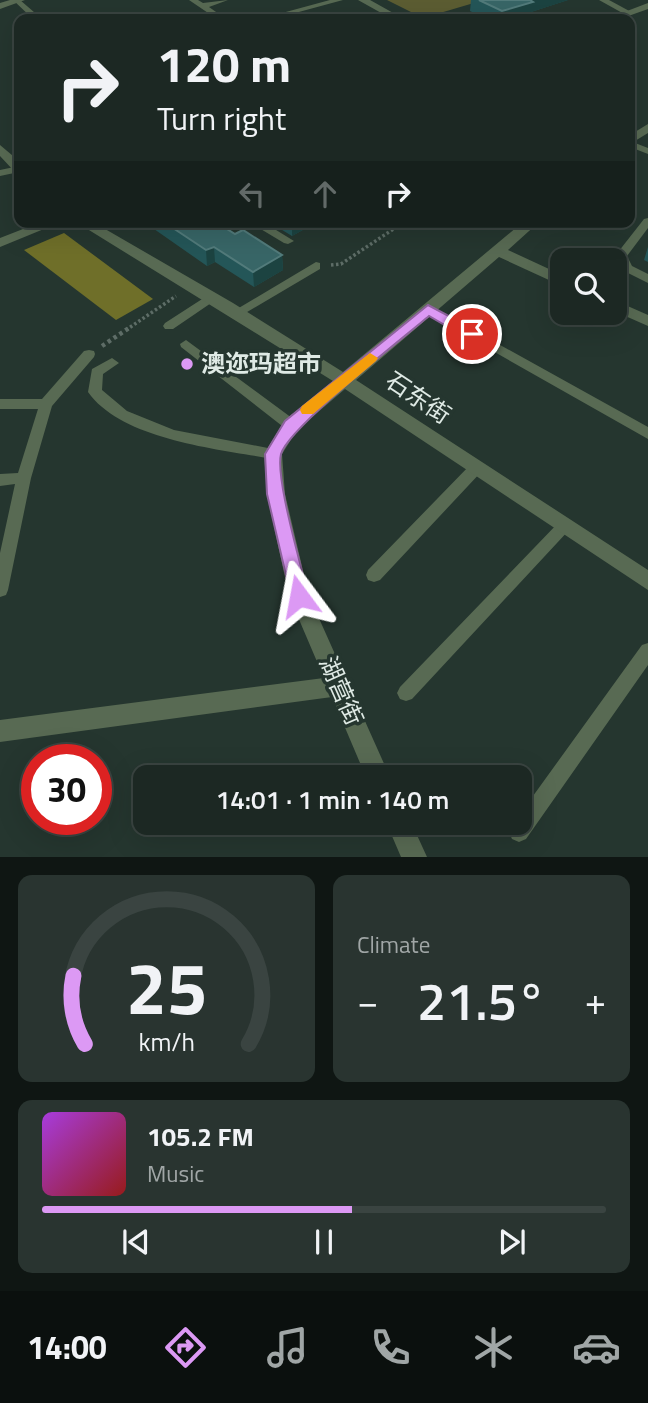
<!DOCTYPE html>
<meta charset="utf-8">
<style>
:root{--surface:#1c2823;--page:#293430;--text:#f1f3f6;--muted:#a0a6a6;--line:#3a4441;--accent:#dc99f4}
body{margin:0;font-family:"Titillium Web","Noto Sans SC",sans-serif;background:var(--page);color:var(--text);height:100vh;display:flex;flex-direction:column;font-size:26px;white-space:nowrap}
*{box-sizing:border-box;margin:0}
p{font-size:23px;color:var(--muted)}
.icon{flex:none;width:38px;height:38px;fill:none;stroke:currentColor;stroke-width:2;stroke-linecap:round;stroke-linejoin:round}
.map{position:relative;height:857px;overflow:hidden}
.side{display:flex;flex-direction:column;gap:18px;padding:18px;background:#0f1613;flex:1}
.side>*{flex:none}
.banner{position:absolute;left:14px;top:14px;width:621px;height:214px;border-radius:14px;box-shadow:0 7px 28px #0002,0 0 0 2px var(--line);background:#1c2823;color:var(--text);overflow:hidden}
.tools{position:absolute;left:550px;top:248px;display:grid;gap:14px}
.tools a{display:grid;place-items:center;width:77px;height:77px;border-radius:14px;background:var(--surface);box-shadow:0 7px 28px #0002,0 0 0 2px var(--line);font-size:35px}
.speed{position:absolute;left:21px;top:744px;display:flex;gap:14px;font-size:35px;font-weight:700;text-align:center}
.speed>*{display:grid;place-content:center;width:91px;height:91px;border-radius:50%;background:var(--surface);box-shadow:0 7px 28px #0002,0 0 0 2px var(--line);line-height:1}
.speed .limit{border:10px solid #d22;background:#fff;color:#111}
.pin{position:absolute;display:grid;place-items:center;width:60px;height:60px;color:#fff;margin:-30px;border:4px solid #fff;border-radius:50%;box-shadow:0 2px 7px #0007}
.me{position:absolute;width:77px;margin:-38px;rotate:347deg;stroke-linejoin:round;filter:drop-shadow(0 0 5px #0008)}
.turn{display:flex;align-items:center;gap:24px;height:147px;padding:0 28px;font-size:32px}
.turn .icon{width:91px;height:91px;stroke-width:2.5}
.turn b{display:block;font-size:49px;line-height:60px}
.lanes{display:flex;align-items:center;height:66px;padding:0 28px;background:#0003;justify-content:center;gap:35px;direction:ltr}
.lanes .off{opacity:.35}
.big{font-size:52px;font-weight:600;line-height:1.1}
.side .widget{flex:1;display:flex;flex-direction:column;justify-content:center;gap:10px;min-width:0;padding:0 24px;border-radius:14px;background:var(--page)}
.side .dial{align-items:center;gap:0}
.dial svg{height:182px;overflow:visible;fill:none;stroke:var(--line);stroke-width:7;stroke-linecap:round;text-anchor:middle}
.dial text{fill:var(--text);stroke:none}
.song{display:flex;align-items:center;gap:21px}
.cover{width:84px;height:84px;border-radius:10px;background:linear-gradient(135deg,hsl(280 70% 55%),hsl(0 70% 35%))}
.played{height:7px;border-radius:4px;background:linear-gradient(90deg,var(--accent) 55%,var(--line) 55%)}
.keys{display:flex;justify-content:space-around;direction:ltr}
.heat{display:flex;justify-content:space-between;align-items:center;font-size:38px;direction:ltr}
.side .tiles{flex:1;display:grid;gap:18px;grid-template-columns:1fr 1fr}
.widget:last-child{grid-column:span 2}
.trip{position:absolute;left:133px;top:765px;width:399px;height:70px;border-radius:14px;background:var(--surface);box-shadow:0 7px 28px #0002,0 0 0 2px var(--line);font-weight:600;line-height:70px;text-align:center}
.tab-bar{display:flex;height:112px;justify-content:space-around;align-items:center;background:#0b100e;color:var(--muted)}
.tab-bar .icon{width:49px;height:49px}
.tab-bar .on{color:var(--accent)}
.tab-bar b{font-size:32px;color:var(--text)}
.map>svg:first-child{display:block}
</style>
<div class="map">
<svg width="648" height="857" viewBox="0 0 648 857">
<rect width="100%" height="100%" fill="#25362f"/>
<path fill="#5c5d32" d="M387,0H484L423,18Z"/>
<path fill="#6f6f29" d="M64,233L153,299L116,320L24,250Z"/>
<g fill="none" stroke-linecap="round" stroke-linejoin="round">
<path stroke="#5e6d67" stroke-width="3.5" stroke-dasharray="2.5 2.5" stroke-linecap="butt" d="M331,265L341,264L404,222
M126,330L176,296"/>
<path stroke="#5e6d67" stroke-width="4.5" stroke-dasharray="3.5 3.5" stroke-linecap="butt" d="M102,346L129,328"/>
<path fill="#586a53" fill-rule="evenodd" d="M13,0H20L42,19H33Z
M189,0H198L203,3L228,0L209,7L226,19H217Z
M330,0H343L273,19H260Z
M599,0H609L633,13L626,15Z
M630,141L648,148V154L630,147Z
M19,166V172L0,176V170Z
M648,218V228L627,256L632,266L648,274V283L624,271L615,256L644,219Z
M249,222H263L294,241L288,244L284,243Z
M316,262L320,263V269L242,315H234L232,312Z
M213,292L219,296L217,299L173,329H165L163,326L165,323Z
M428,305L648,427V439L424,312L422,309L424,306Z
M186,340L296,421L298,425L296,429H286L181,347L180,344Z
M89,350L94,351L95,354L94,357L52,406L31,478L8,590L6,595L0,597V553L15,484L0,486V474L18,473L38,409H0V399H42L84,351Z
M112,358L119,363L103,374L102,390L127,411L174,430L273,449L278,450L280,454L278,458L273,459C218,449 122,440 88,392L92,369Z
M477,461L482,463L484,467L482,471L380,580L374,582L368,580L366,575L368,570L472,463Z
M565,519L570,521L573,525L570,529L412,699L406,701L400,699L397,693L400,687L560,521Z
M648,643V665L526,839L519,842L512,839L509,832L514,822H520V814L642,645Z"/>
<path fill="#586a53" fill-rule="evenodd" d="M10,0H25L0,9V3Z
M358,0H370L404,19H392Z
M648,3V9L620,19H606Z
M648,124V133L630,144V135Z
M0,145L19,161V172L14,171L0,156Z
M41,222H61L0,247V238Z
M76,222H93L233,303L343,372L523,222H539L508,250L562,275V286L499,257L356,380L648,570V590L345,389L297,430L282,454L285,494L309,596L390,777H366L332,697L0,742V720L324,678L289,596L267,494L264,454L285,420L333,381Z
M614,300L648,315V326L614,311Z
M386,822H411L427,857H401Z"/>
</g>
<path fill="#245658" d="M471,0H568L531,12L530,16L521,19H486L470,11Z
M144,222H216L235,234L282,255L283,270L254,287L215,262L207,266Z
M269,222H317L292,236Z
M648,247V262L644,260Z"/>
<path fill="#1c4341" d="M528,0H568L531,12L530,16L521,19H501L502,11Z
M292,222H317L292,236Z
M214,247L215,262L207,266L206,250Z
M282,255L283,270L254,287L253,272Z"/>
<path fill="#386667" stroke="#527b7b" stroke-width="2" d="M479,0H530L533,2L502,11Z
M164,222H216L235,234L243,230L282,255L253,272L214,247L206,250Z"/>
<path fill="#dc99f4" stroke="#8f639f" stroke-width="2" d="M428,305L477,331L479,334L477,338H467L429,316C402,339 288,428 281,454C275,478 302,567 308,596L306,601L299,604L292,601L267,494L265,454L285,421Z"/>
<path fill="#f59e0b" d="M370,353L378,358L376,361L313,414H302L300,410L302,406Z"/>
<circle fill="#dc99f4" stroke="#25362f" stroke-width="2.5" cx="187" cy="364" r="7"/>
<g text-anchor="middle" stroke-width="7" stroke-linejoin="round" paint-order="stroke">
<g font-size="24" font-weight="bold" fill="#dfeae5" stroke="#25362f" text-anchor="start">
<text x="201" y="372">澳迩玛超市</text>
</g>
<g font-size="24" fill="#dfeae5" stroke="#25362f">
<text transform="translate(418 398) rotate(34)" y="8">石东街</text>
<text transform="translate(341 691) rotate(66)" y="8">湖营街</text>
</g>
</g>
</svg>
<div class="tools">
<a><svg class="icon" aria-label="search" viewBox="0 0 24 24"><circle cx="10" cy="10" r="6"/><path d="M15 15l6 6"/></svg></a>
</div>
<div class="speed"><div class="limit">30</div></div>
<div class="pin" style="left:472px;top:334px;background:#d93025"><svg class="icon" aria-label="arrive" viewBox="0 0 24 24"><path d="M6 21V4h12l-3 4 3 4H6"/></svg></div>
<svg class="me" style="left:299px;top:596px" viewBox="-20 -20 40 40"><path d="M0-17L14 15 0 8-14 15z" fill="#dc99f4" stroke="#fff" stroke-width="4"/></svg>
<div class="trip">14:01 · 1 min · 140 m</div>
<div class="banner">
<div class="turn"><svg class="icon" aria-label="right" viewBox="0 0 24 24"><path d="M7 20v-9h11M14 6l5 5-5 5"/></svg><div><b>120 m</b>Turn right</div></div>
<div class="lanes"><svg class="icon off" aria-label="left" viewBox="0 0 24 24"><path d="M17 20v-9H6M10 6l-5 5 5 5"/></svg><svg class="icon off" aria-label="ahead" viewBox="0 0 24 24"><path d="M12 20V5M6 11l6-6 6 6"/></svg><svg class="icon" aria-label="right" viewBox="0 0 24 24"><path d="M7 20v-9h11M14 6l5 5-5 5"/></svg></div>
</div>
</div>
<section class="side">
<div class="tiles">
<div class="widget dial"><svg viewBox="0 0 100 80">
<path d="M14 69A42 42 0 1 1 86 69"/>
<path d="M14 69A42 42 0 0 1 9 39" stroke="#dc99f4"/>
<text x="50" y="56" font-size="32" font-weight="700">25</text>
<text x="50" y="72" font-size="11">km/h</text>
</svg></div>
<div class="widget"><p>Climate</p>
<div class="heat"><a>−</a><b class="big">21.5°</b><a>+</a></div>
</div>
<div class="widget">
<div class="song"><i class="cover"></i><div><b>105.2 FM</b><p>Music</p></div></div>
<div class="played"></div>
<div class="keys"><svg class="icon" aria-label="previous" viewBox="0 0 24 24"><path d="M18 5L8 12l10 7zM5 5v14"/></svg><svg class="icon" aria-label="pause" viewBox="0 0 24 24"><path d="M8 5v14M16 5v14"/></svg><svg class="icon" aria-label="next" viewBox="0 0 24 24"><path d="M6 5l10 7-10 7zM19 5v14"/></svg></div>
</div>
</div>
</section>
<nav class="tab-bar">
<b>14:00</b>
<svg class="icon on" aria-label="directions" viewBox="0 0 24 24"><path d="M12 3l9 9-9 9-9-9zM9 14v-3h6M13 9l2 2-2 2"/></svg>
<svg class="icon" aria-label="music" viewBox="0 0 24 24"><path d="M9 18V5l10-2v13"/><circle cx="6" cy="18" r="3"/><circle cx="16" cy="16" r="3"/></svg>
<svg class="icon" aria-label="phone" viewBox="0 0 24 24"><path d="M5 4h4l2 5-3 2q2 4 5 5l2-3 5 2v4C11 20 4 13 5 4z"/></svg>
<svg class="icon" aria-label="climate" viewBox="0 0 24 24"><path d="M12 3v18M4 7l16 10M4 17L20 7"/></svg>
<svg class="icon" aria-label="car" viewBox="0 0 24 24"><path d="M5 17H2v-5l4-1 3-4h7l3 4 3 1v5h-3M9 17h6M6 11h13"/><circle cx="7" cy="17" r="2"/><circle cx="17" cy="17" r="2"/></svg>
</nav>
